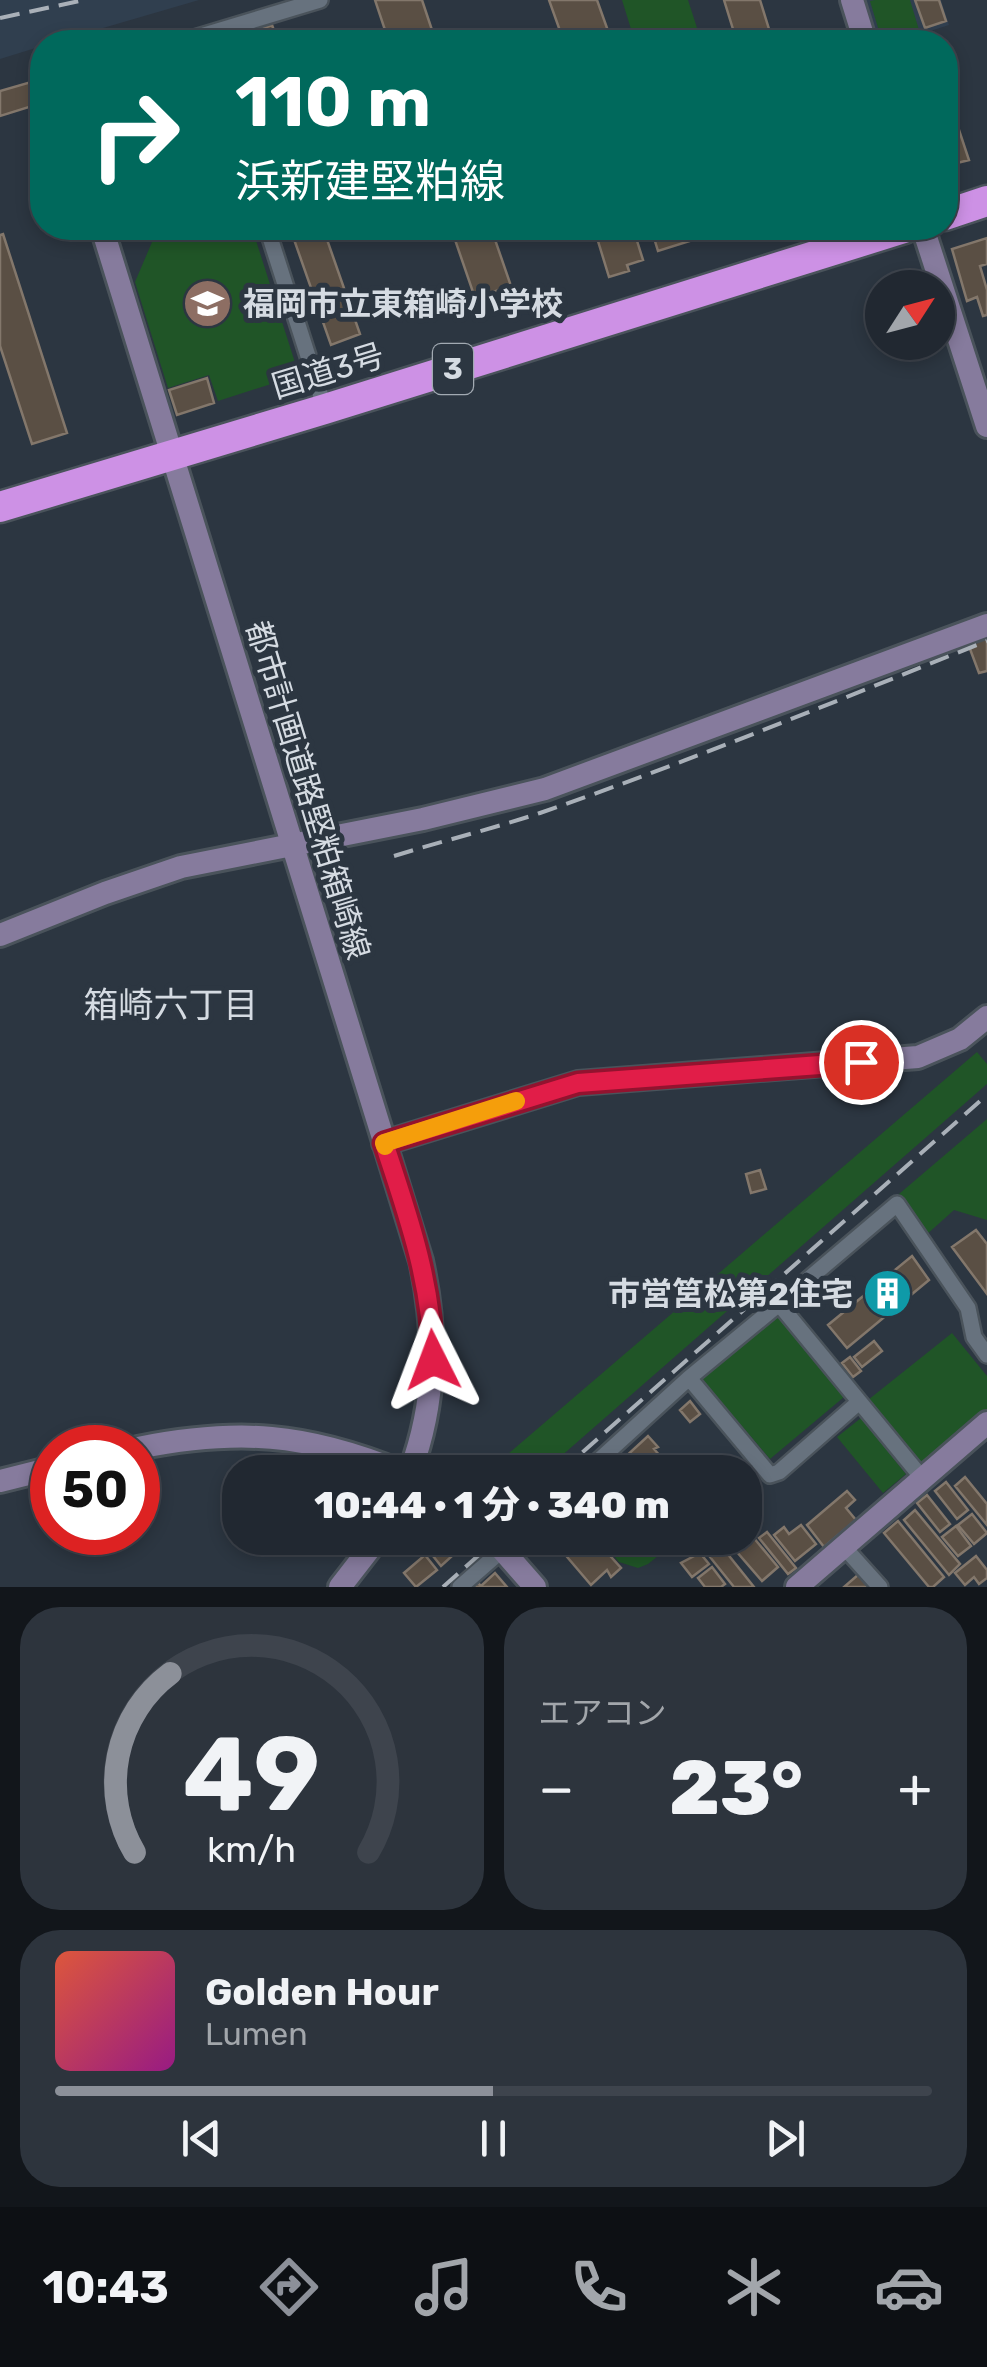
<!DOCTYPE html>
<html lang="ja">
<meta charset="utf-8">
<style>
:root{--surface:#212831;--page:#2d343d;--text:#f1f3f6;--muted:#a2a6ab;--line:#3e444d;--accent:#8c9099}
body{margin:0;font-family:Rubik,"Noto Sans JP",sans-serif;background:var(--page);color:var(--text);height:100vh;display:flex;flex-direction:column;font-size:38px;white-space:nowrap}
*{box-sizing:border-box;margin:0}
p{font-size:32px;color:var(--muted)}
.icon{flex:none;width:55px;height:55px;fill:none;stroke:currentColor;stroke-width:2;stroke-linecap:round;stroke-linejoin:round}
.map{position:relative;height:1587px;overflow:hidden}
.sheet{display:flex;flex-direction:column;gap:20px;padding:20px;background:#12161b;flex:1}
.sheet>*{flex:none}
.banner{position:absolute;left:30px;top:30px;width:928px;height:210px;border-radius:40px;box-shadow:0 5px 15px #0003,0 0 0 2px var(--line);background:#00695c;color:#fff;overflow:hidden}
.needle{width:65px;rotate:54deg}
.fabs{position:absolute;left:865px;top:270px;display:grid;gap:20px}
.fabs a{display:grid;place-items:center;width:90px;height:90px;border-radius:50%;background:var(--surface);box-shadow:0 5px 15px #0003,0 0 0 2px var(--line);font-size:50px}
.speed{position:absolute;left:30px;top:1425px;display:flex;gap:20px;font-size:50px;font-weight:700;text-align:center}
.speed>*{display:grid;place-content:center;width:130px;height:130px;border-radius:50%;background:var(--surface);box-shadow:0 5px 15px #0003,0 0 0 2px var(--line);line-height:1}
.speed .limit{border:15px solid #d22;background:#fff;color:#111}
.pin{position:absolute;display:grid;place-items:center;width:85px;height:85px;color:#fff;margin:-42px;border:5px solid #fff;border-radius:50%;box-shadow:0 2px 10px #0007}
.me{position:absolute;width:110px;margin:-55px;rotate:357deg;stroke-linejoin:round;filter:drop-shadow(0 0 8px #0008)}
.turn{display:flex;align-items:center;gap:35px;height:210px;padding:0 40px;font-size:45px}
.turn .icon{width:130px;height:130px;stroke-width:2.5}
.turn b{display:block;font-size:70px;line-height:85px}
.big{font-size:75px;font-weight:800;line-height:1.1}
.sheet .widget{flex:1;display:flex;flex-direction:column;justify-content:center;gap:15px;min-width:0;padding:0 35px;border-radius:40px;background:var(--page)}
.sheet .dial{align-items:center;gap:0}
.dial svg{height:260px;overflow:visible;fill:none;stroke:var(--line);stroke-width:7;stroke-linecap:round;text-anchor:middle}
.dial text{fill:var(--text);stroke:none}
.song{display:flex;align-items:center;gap:30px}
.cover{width:120px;height:120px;border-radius:15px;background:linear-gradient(135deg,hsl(10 70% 55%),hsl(310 70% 35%))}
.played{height:10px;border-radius:5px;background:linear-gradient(90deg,var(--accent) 50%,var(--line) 50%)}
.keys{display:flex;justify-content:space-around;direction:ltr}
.heat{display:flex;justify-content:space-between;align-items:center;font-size:55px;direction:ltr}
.sheet .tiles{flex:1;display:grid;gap:20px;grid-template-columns:1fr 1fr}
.widget:last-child{grid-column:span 2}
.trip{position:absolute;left:222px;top:1455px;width:540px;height:100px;border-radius:40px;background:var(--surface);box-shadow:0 5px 15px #0003,0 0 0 2px var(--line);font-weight:800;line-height:100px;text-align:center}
.tabs{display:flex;height:160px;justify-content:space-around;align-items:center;background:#0d1014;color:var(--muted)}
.tabs .icon{width:70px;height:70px}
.tabs .active{color:var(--accent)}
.tabs b{font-size:45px;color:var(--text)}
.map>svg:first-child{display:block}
</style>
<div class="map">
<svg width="987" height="1587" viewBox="0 0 987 1587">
<rect width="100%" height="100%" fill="#2c3641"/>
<path fill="#303f4f" d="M0,0H199L55,42H42V46L0,59Z
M863,0H941L949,25L896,42H876Z"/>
<path fill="#205527" d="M622,0H688L698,31L661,42H635Z
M875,0H910L919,30L882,41L870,1Z
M186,228H252L299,375L218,401L209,375L168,388L135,282L155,235Z
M977,1052L987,1064V1084L543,1472H487Z
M987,1119V1220L954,1210L925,1236L899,1194Z
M777,1311L844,1397L770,1459L699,1376Z
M952,1333L987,1376V1412L920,1465L868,1400Z
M861,1418L906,1474L883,1493L837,1437Z
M599,1538H676L678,1540L648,1564L638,1568L619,1562Z"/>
<path fill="#5a4f44" stroke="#83776b" stroke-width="2.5" d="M375,0H422L436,42H389Z
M549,0H597L612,42H564Z
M724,0H760L773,42H737Z
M915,0H939L946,21L925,28Z
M272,25L278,42H244L242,36Z
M38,80L42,103L0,116V91Z
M957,124L969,160L945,166V128Z
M290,228H323L360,334L331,345Z
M451,228H491L511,286L475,298Z
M594,228H633L643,260L627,265L629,271L609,277Z
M651,228H731L658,251Z
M3,234L67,433L32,444L0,346V235Z
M987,238V264L980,266L987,290V315L983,316L977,297L967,301L952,249Z
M207,378L214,403L177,415L169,390Z
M987,633V671L979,673L967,641Z
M760,1170L766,1189L751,1193L746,1174Z
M976,1230L987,1244V1294L952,1247Z
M912,1256L929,1280L847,1348L828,1325Z
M874,1341L882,1351L862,1367L854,1357Z
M850,1357L861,1371L853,1377L842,1363Z
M690,1401L700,1414L690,1422L680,1410Z
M648,1436L658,1447L654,1449L674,1472H635L623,1459Z
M965,1477L987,1504V1525L955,1486Z
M946,1482L968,1510L957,1519L935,1491Z
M847,1491L855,1500L846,1508L856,1520L824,1547L807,1525Z
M927,1495L950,1524L940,1532L917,1503Z
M915,1510L960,1564L949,1575L904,1520Z
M972,1514L987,1533L974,1544L958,1525Z
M898,1521L944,1577L933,1587H929L884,1533Z
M801,1525L816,1544L795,1561L774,1535L784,1527L789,1534Z
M956,1526L971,1546L958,1556L942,1537Z
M767,1532L796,1568L788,1574L759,1538Z
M753,1537L778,1567L762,1581L737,1552Z
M445,1538H452L461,1548L441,1566L429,1551Z
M551,1538H594L621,1568L611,1577L607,1570L591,1585Z
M722,1547L754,1587H734L710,1557Z
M700,1553L709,1564L692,1577L681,1563Z
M425,1555L437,1570L416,1587L404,1573Z
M976,1556L987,1570V1578L979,1584L974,1577L965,1585L955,1573Z
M712,1567L725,1584L721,1587H705L698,1578Z
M495,1573L507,1587H473L478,1583L481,1586Z
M859,1574L870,1587H844Z"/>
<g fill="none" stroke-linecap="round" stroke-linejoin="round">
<defs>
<path id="street" d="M181,42L320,0
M267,228L325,409
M779,1304L689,1378L770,1475L779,1472L859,1402
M586,1472L689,1378
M923,1479L779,1304L897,1204L968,1308L974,1337L987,1355
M844,1547L880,1587
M460,1587L516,1538"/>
<path id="secondary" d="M852,0L865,42
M102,228L421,1261C437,1334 436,1402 410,1472
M923,228L987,426
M0,935L105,893L181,867L423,819L545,789L987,625
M384,1143L578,1083L918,1057L960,1039L987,1017
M138,1448C238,1428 306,1433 401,1472
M0,1481L52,1468
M492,1538L535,1587
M340,1587L378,1538
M797,1587L987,1423"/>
<path id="highway" d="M945,215L987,201
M0,507L325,409L904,228"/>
</defs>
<use href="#street" stroke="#4a535b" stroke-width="20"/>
<use href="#secondary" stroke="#4a535b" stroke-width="28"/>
<use href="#highway" stroke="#4a535b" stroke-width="35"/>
<use href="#street" stroke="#67727e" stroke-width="15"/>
<use href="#secondary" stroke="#867b9d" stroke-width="22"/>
<use href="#highway" stroke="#cd91e5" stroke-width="30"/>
<path stroke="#a9b0b8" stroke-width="4" stroke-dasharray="20 10" stroke-linecap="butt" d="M0,18L84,0
M394,856C442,841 492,829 540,813C691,761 838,700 987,641
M560,1472L987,1095
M443,1587L498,1538"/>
</g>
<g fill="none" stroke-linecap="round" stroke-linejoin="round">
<defs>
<path id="route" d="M433,1360C432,1283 408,1215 384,1143L578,1083L861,1062"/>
</defs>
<use href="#route" stroke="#92132f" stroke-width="25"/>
<use href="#route" stroke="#e11d48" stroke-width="18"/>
<path stroke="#f59e0b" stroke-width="18" d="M385,1146L384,1143L516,1101"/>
</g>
<defs>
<symbol id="school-disc" viewBox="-11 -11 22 22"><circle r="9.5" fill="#8d6e63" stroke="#2c3641"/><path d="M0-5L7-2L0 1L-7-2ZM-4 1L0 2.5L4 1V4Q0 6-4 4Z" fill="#fff"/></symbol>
<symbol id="building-disc" viewBox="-11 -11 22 22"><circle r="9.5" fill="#0f9aa8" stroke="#2c3641"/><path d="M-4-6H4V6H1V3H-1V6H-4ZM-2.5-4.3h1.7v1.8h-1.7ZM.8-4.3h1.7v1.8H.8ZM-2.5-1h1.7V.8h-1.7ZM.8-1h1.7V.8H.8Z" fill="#fff"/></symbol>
</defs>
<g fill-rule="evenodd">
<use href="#school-disc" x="180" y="276" width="55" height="55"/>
<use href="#building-disc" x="860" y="1266" width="55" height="55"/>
</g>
<g text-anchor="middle" stroke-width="10" stroke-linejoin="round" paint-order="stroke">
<rect fill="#2c3641" stroke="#a2aab2" stroke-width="2.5" x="433" y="344" width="40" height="50" rx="8"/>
<g font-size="30" font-weight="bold" fill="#d5dbe2">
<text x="453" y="379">3</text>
</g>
<g font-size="32" font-weight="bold" fill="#d5dbe2" stroke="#2c3641" text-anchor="start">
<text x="243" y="315">福岡市立東箱崎小学校</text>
<text x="853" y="1305" text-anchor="end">市営筥松第2住宅</text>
</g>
<g font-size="32" fill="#d5dbe2" stroke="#2c3641">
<text transform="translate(328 371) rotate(-17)" y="11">国道3号</text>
<text transform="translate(308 790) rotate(73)" y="11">都市計画道路堅粕箱崎線</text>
</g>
<g font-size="35" fill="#d5dbe2" stroke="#2c3641">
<text x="171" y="1017">箱崎六丁目</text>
</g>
</g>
</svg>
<div class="fabs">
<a><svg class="needle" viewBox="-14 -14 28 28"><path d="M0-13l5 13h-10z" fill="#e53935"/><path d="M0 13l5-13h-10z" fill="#a2a6ab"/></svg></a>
</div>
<div class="speed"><div class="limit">50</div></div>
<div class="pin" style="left:861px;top:1062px;background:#d93025"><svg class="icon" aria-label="arrive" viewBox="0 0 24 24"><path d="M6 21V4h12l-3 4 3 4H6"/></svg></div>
<svg class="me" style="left:433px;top:1360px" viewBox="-20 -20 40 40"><path d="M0-17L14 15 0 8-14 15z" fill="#e11d48" stroke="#fff" stroke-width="4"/></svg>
<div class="trip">10:44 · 1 分 · 340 m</div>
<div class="banner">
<div class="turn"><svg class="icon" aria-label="right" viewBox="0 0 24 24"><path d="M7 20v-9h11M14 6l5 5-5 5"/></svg><div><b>110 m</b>浜新建堅粕線</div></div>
</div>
</div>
<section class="sheet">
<div class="tiles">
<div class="widget dial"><svg viewBox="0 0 100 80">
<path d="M14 69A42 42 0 1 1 86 69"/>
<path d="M14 69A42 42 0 0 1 25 14" stroke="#8c9099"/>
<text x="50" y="56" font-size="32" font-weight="700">49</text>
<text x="50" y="72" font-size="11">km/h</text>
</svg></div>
<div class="widget"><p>エアコン</p>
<div class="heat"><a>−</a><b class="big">23°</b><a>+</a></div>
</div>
<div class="widget">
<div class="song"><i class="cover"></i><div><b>Golden Hour</b><p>Lumen</p></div></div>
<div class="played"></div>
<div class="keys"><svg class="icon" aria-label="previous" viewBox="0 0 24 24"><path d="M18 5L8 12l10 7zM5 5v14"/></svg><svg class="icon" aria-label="pause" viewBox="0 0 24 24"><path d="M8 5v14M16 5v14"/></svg><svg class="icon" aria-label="next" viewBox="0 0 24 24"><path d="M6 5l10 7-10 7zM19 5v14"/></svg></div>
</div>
</div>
</section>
<nav class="tabs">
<b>10:43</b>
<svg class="icon active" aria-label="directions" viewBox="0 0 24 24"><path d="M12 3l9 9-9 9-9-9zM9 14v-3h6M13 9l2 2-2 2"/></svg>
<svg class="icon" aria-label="music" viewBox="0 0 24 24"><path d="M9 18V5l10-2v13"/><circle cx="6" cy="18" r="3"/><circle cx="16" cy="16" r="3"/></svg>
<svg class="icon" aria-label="phone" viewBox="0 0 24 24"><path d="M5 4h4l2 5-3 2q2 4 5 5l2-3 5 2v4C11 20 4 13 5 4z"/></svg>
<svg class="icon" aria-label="climate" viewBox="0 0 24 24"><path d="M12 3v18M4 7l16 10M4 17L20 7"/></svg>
<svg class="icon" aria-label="car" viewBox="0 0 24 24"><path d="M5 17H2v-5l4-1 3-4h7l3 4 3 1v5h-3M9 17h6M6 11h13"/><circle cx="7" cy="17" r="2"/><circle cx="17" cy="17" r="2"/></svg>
</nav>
